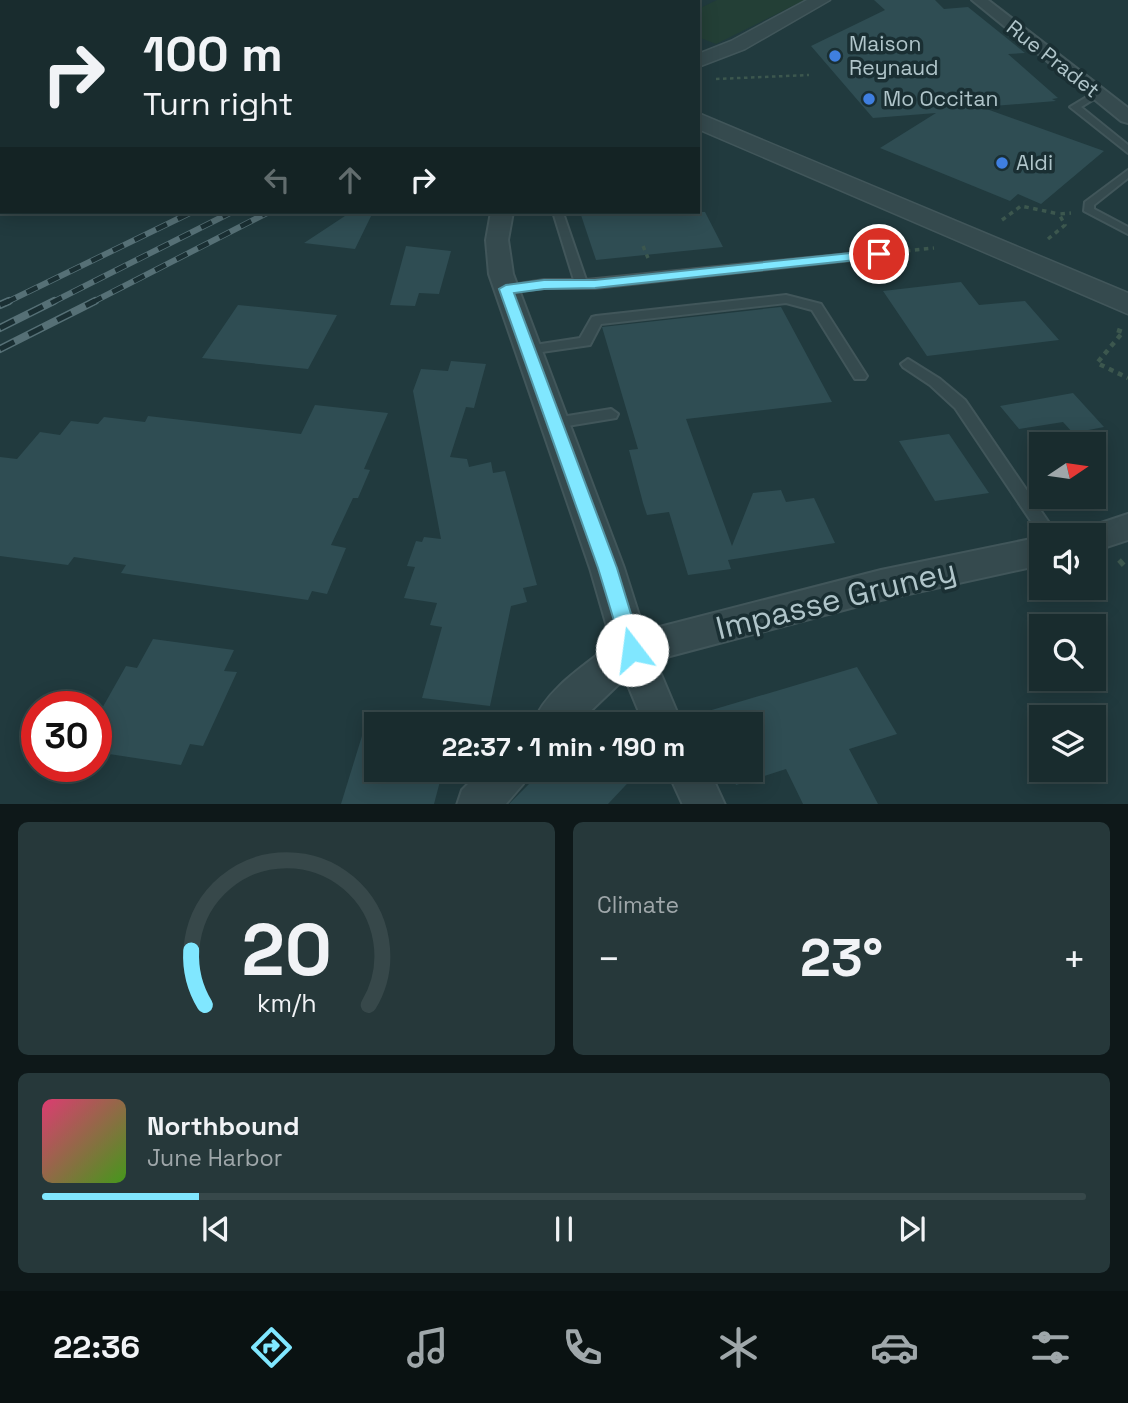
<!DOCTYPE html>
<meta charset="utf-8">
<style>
:root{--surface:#192c2e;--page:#26383a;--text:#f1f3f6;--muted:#9fa7aa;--line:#37484a;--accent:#80e7ff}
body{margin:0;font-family:"Space Grotesk",sans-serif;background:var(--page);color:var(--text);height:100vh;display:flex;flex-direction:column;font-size:26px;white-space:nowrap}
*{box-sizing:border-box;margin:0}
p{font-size:23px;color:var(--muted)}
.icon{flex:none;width:38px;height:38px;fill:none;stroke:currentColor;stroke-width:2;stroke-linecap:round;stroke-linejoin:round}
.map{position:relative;height:804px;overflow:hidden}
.side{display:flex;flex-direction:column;gap:18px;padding:18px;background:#0e1819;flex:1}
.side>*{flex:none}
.guide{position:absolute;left:0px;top:0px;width:700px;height:214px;box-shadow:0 4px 18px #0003,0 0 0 2px var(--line);background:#192c2e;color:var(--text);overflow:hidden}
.needle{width:46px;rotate:77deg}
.fabs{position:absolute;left:1029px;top:432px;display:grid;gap:14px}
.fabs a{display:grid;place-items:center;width:77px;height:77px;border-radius:0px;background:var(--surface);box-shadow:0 4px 18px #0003,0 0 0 2px var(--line);font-size:35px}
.speed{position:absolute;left:21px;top:691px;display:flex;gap:14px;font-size:35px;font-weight:700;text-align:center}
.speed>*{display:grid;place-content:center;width:91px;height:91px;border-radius:50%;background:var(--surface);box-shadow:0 4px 18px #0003,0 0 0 2px var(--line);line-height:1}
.speed .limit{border:10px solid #d22;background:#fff;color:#111}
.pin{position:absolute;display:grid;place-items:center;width:60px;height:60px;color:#fff;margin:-30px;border:4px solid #fff;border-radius:50%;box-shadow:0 2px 7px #0007}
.me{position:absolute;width:77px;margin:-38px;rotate:345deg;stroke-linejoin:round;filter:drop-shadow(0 0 5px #0008)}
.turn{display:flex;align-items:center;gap:24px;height:147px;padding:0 28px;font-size:32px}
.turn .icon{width:91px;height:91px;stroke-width:2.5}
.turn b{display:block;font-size:49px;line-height:60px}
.lanes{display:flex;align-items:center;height:66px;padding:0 28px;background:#0003;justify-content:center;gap:35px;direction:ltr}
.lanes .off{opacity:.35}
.big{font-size:52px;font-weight:800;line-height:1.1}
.side .card{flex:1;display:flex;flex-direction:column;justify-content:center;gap:10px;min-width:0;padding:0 24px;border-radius:10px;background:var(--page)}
.side .dial{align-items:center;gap:0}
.dial svg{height:182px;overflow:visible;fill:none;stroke:var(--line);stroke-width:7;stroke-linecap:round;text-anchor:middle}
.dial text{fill:var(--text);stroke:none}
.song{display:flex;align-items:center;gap:21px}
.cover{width:84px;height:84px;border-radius:10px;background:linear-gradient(135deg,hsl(340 70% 55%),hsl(100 70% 35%))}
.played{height:7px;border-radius:4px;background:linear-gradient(90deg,var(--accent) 15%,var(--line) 15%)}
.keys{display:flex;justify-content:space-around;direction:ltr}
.heat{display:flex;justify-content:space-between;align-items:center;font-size:38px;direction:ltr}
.side .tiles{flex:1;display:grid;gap:18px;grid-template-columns:1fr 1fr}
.card:last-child{grid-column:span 2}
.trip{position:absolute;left:364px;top:712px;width:399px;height:70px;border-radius:0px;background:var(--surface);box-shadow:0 4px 18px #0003,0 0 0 2px var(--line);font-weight:800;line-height:70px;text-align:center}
.dock{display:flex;height:112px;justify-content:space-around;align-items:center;background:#0a1212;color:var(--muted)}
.dock .icon{width:49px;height:49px}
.dock .selected{color:var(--accent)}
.dock b{font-size:32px;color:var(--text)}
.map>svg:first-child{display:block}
</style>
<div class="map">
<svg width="1128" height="805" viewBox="0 0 1128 805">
<rect width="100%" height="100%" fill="#213a3e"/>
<path fill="#233f36" d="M717,0H805L716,44L698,37V9Z"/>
<path fill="#2f4d53" d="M874,0H935L944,9L968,7L1025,53L1008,54L1058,98L1052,99L1056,101L981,107L1104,151L1041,204L1018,194L1010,201L880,148L936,113L873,118L811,46L885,10Z
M351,212H373L355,249L304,243Z
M580,212H705L723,247L596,260Z
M406,246L451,251L439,294L419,293L415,306L390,305Z
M961,282L979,305L1025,301L1059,340L927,356L883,291Z
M238,305L337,315L308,369L202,358Z
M781,307L832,402L686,419L732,546L753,493L781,490L786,502L814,498L835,543L728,560L731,569L688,575L669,512L647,515L643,503L629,450L638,449L602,327Z
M451,361L486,364L474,408L466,407L450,457L467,459L469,467L491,462L493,473L505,471L537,585L523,588L527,602L511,606L490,706L422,698L442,627L430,625L437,603L404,598L415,567L407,566L416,541L422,542L424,537L441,539L413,391L421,369L448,371Z
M1073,393L1104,427L1073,433L1063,422L1019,429L1000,406Z
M315,405L388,413L364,469L370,470L358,498H353L331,545L346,548L327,594L312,591L308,600L121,573L126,565L74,557L68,565L0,556V457L17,459L40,432L60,435L71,421L98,424L104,417L145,422L148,416L301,434Z
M949,434L989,493L935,501L899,441Z
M153,639L234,650L224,671L237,672L203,746L190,744L181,765L96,752V719L126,666L137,668Z
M857,667L897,734L849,749L878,804H803L786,769L736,785L730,770H751V724H710L705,712Z
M370,710L376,711V770H443L434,804H341Z
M543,770H640L608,804H509Z"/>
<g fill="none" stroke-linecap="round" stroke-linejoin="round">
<defs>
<path id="service" d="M152,0H163L149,2Z
M0,22H2V26H0Z
M1095,92L1102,94L1081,107L1128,145V153L1070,107Z
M1128,170V178L1094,205V209L1128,227V234L1084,211L1085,202Z
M0,179H2V185H0Z
M553,212L563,213L586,280L879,251L885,254L879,257L595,288H544L502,293L500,290L502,287L506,286L544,280H574Z
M786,295L821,304L867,376L865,379H855L812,310L786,303L601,324L590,345L528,354L521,350L528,346L580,338L592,317L596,316Z
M908,359L940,379L965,400L1058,536H1041L955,408L930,385L903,367L901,364Z
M611,409L618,414L616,418L555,428L548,423L555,418Z"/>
<path id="minor" d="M0,0H10L2,2L0,6Z
M458,0H472V2H458Z
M972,0H988L1128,108V123L1121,121Z
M491,212H513L508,240L513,274L624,568L644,631L881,570L1041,537V565L881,600L655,660L682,724H644L625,678L577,724H533C544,691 585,665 612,644L590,568L489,274L486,240Z
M1128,514V540L1094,551V536H1079L1083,529Z
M482,770H529L523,784L505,805H457L462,790Z
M667,770H709L725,805H683Z"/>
<path id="tertiary" d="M293,0H325L292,2Z
M429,0H457L458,2H430Z
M807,0H830L745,49L698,67V54L731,41Z
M0,90H2V104H0Z
M698,113L1128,293V314L698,129Z"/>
</defs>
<use href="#service" stroke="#41565a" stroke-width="4"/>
<use href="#minor" stroke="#41565a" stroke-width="4"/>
<use href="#tertiary" stroke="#41565a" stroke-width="3"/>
<path stroke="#3c574e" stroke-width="2.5" stroke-dasharray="3.5 3.5" stroke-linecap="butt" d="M716,79L809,75"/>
<path stroke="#3c574e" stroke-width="3.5" stroke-dasharray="4.5 4.5" stroke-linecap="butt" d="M1002,220L1021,206L1059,214
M873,233L892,231
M1048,239L1065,225L1059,214L1071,213
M643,246L648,258
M897,252L934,248"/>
<path stroke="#3c574e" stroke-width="4.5" stroke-dasharray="5 5" stroke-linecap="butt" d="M1117,330L1123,332L1097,363L1128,378"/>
<path stroke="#3c574e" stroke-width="5" stroke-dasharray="7 7" stroke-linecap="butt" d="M1119,560L1128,570"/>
<use href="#service" fill="#354a4e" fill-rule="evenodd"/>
<use href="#minor" fill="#354a4e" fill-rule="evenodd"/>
<use href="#tertiary" fill="#354a4e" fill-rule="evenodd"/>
<defs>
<path id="rail-far2" d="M610,2L615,0
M644,2L647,0
M677,2L680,0"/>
<path id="rail-far1" d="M5,303L192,212
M51,303L232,212
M91,303L269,212"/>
<path id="rail" d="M0,305L9,301
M0,328L54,301
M0,349L95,301"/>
</defs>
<use href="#rail-far2" stroke="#567076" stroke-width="5"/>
<use href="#rail-far1" stroke="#567076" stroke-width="6"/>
<use href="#rail" stroke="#567076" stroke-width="8"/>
<use href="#rail-far2" stroke="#1a2f33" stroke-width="3.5" stroke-dasharray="10" stroke-linecap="butt"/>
<use href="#rail-far1" stroke="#1a2f33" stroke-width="4.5" stroke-dasharray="12" stroke-linecap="butt"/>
<use href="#rail" stroke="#1a2f33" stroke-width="5" stroke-dasharray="16" stroke-linecap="butt"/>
</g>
<path fill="#80e7ff" stroke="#5396a6" stroke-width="2" d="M879,250L884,251V257L595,288L544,289L514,293L617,568L642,650L639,657L632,660L625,657L598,568L499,289L506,285L544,280H595Z"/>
<g fill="#3f7fe0" stroke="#1a2f33" stroke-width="2.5">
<circle cx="835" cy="56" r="7"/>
<circle cx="869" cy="99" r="7"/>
<circle cx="1002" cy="163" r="7"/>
</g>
<g text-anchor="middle" stroke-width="7" stroke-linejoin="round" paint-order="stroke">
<g font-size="21" fill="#b0c5ca" stroke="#1a2f33" text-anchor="start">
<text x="849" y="51">Maison<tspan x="849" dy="24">Reynaud</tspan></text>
<text x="883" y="106">Mo Occitan</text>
<text x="1016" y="170">Aldi</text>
</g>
<g font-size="21" fill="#b0c5ca" stroke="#1a2f33">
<text transform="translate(1053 59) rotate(38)" y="7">Rue Pradet</text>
</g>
<g font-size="32" fill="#b0c5ca" stroke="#1a2f33">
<text transform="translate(836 599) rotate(-14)" y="11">Impasse Gruney</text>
</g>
</g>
</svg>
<div class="fabs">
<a><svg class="needle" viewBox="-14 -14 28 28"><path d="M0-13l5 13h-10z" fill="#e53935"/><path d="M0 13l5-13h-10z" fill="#9fa7aa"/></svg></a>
<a><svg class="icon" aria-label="sound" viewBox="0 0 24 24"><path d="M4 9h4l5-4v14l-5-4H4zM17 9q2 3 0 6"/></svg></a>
<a><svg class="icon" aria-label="search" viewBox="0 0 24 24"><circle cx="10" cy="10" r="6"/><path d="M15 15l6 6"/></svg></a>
<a><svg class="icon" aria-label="layers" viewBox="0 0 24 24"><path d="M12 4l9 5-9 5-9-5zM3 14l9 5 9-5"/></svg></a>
</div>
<div class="speed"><div class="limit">30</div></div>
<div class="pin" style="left:879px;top:254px;background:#d93025"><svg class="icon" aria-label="arrive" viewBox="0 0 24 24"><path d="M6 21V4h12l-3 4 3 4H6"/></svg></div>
<svg class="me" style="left:632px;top:650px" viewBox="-20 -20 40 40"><circle r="19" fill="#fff"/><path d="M0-13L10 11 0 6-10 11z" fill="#80e7ff"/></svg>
<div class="trip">22:37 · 1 min · 190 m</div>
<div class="guide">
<div class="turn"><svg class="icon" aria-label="right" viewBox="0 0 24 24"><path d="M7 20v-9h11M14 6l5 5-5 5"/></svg><div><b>100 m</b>Turn right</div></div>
<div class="lanes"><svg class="icon off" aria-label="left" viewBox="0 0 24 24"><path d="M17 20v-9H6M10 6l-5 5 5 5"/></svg><svg class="icon off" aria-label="ahead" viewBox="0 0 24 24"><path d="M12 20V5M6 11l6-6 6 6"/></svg><svg class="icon" aria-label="right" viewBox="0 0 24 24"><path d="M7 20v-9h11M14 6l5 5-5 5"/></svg></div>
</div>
</div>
<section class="side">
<div class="tiles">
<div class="card dial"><svg viewBox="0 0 100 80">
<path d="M14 69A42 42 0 1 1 86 69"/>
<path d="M14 69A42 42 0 0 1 8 45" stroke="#80e7ff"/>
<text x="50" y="56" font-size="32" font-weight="700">20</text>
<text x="50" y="72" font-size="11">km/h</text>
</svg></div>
<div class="card"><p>Climate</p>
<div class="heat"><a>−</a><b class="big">23°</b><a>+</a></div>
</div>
<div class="card">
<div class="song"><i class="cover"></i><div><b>Northbound</b><p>June Harbor</p></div></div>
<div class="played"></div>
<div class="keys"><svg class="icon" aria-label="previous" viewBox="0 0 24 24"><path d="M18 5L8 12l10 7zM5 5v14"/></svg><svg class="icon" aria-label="pause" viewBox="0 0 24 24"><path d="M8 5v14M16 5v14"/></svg><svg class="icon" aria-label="next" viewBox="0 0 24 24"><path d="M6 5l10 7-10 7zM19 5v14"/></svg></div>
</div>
</div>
</section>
<nav class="dock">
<b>22:36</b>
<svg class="icon selected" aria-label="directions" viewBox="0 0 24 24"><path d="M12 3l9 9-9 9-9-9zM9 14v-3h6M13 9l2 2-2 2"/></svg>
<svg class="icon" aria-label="music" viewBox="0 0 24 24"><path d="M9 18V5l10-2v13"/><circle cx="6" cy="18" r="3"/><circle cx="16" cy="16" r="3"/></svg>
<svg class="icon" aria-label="phone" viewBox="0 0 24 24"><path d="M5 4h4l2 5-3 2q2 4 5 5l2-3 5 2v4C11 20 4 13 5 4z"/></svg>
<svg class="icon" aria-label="climate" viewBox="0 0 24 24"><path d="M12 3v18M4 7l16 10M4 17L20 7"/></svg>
<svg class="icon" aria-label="car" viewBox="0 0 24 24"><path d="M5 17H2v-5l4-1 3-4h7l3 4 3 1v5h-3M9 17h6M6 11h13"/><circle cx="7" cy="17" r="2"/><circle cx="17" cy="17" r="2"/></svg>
<svg class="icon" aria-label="filters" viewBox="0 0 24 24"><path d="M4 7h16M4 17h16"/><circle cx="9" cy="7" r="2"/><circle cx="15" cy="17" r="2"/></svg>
</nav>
